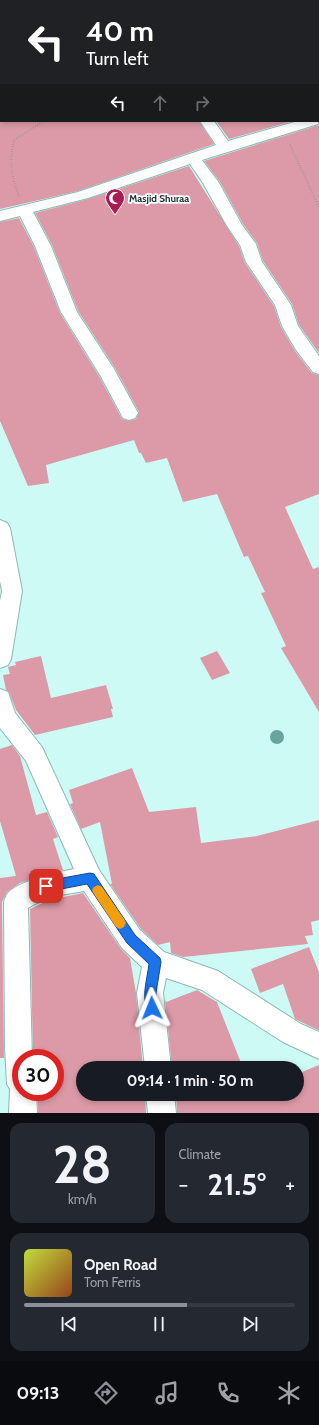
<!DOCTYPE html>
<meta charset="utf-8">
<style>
:root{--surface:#171b24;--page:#242831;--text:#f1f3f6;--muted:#9ea1a6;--line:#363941;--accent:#8c9099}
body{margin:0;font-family:Cabin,sans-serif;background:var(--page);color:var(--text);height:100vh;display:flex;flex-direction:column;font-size:15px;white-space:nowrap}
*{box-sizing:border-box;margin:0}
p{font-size:13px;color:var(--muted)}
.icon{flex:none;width:22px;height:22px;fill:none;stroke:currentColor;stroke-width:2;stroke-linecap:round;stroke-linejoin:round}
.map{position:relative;height:1113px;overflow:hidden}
.drawer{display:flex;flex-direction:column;gap:10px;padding:10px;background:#0d0f14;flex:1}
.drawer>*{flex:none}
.banner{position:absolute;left:0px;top:0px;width:319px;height:122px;box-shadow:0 2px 6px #0003;background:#202124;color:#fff;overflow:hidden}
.speed{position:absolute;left:12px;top:1049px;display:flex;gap:8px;font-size:20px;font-weight:700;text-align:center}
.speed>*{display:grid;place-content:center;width:52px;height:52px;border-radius:50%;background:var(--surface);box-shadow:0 2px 6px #0003;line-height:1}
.speed .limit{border:6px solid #d22;background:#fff;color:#111}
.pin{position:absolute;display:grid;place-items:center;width:34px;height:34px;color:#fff;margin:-17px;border-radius:8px;box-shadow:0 2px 6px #0006}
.me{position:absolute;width:44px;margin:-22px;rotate:358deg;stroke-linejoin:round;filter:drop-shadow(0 0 3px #0008)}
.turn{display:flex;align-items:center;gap:14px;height:84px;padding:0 20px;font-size:18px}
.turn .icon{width:52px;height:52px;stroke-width:2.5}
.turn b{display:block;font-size:28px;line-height:34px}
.lanes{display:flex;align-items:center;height:38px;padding:0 20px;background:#0003;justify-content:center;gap:20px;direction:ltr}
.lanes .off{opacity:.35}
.big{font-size:30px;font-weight:700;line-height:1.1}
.drawer .tile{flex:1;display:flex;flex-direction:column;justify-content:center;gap:6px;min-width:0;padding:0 14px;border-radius:12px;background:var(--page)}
.drawer .dial{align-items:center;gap:0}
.dial b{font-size:52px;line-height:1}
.song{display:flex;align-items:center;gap:12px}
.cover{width:48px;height:48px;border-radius:6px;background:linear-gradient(135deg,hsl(70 70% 55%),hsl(20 70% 35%))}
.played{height:4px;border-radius:2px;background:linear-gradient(90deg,var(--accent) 60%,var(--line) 60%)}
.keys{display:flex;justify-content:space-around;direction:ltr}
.heat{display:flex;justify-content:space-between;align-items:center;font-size:22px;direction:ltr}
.drawer .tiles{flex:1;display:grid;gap:10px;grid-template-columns:1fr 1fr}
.tile:last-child{grid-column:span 2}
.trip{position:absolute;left:76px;top:1061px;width:228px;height:40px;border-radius:20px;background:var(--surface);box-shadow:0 2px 6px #0003;font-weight:700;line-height:40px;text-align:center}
.menu{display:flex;height:64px;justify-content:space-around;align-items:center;background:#090b0e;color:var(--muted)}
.menu .icon{width:28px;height:28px}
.menu .current{color:var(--accent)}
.menu b{font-size:18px;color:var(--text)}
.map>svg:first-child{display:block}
</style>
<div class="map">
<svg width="319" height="1113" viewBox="0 0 319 1113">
<rect width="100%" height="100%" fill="#cdfaf5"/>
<path fill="#dc9aa8" d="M0,121H199L214,144L78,191L0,209Z
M216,121H293L229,139Z
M319,125V353L299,325L292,304L263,261L257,243L243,224L220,182L204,161Z
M189,166L239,246L245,263L274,306L281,327L295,351L312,373L319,375V494L285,507L313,569L319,567V712L281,648L286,646L261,593L265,592L248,556L244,557L217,494L183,502L167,458L146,463L141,453H139L134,440L46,465L49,483L28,486L0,421V222L19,218L34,247L60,313L99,376L122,419L129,421L136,419L139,412L115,368L78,311L52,245L35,213L88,199Z
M217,651L230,673L212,680L200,658Z
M41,656L51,698L106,685L113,709H111L113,717L35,735L16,710L9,692L6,690L3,675L10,674L8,667L16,665L15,662Z
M12,745L20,756L36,815L47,812L58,837L53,839L63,870L20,883L7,892L2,902L4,1058H0V878L16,876L0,821V749Z
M132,768L149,812L196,807L201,843L257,836L319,820V920L311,922L313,935L305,936L308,944L183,957L171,953L170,942L158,945L141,929L110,884H112L100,822L81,829L70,804L73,803L69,790Z
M83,893L121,949L130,958L136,993L143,1068H83V1094H145L146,1113H38V1092H55V1058H33L30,909L49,900Z
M309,947L319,972V1029L318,1030L295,1019L283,984L260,993L251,969Z
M197,990L217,1002L243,1068H172L165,1000L166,1002Z
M319,1065V1113H177L176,1094H297V1074Z"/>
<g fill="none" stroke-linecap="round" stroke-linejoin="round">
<defs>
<path id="street" d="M32,0H45L32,1Z
M51,0H65V1H51Z
M0,29H1L0,38Z
M318,118V124L202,160L219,183L242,225L256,244L262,262L291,305L298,326L319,356V374L313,372L296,350L282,326L275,305L246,262L240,245L227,226L203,183L190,164L88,198L33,212L51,246L77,312L114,369L138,413L135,418L129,420L123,418L100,375L61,312L35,246L20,216L0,221V211L78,192L216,145L200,121H214L228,141L298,121H318Z
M0,520L7,523L10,528L22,591L11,659L8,665L0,668V601L2,591L0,581Z
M0,689L8,692L15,713L42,747L99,870L140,930L164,952L218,971L301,1024L319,1032V1059L283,1042L202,990L166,978L163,993L171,1068H145L137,993L142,967L122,948L84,891C65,894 45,897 28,908L32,1058H21V1092H36L37,1113H9L10,1089L7,1084L5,1047L4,902C5,899 6,895 8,893C19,881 58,872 74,869L26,761L0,728Z
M146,1094H174L176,1113H148Z"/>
</defs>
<use href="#street" stroke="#8db8b4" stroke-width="2"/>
<path stroke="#789693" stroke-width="2" stroke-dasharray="0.5 2" stroke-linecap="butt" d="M290,145L319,207
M19,196C11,174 9,163 14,140L44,121"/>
<use href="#street" fill="#fff" fill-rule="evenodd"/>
</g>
<circle fill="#69a49f" cx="277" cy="737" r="7"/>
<path fill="#1a73e8" stroke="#114b97" d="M90,873L94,874L135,935L160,958L161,962L156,993L158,1008L156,1012L152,1014L148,1012C141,997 147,980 149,964L127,943L87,884L46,892L42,890L40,886L42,882L46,881Z"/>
<path fill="#f59e0b" d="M98,885L102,887L124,919L126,923L124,927L120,929L116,927L94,894L92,890L94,887Z"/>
<defs>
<symbol id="mosque-pin" viewBox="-11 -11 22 30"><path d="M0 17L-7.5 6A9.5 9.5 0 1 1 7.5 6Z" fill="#aa1a53" stroke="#f6fffe"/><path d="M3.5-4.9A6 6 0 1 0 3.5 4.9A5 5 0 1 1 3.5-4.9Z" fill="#fff"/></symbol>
</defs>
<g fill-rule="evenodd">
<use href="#mosque-pin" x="104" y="187" width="22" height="30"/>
</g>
<g text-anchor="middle" stroke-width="3.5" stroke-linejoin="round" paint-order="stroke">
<g font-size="10" font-weight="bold" fill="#243534" stroke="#f6fffe" text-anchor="start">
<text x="129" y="202">Masjid Shuraa</text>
</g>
</g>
</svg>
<div class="speed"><div class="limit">30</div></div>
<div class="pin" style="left:46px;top:886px;background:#d93025"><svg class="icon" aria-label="arrive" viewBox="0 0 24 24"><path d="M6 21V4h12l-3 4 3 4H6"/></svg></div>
<svg class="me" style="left:152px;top:1008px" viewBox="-20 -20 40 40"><path d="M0-17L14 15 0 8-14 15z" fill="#1a73e8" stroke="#fff" stroke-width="4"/></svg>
<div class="trip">09:14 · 1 min · 50 m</div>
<div class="banner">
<div class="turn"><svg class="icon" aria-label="left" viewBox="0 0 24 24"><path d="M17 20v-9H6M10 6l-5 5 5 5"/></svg><div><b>40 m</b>Turn left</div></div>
<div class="lanes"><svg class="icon" aria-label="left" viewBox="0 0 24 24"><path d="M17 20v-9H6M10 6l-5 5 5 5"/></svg><svg class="icon off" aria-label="ahead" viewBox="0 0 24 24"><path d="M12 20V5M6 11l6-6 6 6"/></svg><svg class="icon off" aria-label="right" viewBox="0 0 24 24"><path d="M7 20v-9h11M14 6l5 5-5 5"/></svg></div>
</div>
</div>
<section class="drawer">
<div class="tiles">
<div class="tile dial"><b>28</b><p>km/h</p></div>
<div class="tile"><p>Climate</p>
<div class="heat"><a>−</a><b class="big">21.5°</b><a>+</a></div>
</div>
<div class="tile">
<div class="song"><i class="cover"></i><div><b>Open Road</b><p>Tom Ferris</p></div></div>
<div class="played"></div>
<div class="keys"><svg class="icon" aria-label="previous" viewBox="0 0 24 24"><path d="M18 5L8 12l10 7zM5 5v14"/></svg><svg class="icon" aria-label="pause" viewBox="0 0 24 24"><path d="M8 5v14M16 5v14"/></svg><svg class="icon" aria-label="next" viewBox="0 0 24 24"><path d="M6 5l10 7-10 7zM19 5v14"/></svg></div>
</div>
</div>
</section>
<nav class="menu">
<b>09:13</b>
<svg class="icon current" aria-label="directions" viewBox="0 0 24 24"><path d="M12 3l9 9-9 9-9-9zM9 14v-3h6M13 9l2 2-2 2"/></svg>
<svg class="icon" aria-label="music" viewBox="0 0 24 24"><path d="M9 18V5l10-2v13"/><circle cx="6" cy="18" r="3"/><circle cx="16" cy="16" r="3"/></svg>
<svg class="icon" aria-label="phone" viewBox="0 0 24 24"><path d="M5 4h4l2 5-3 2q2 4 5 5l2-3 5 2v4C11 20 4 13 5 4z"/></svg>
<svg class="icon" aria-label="climate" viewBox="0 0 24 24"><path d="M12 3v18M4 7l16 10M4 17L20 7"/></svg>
</nav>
